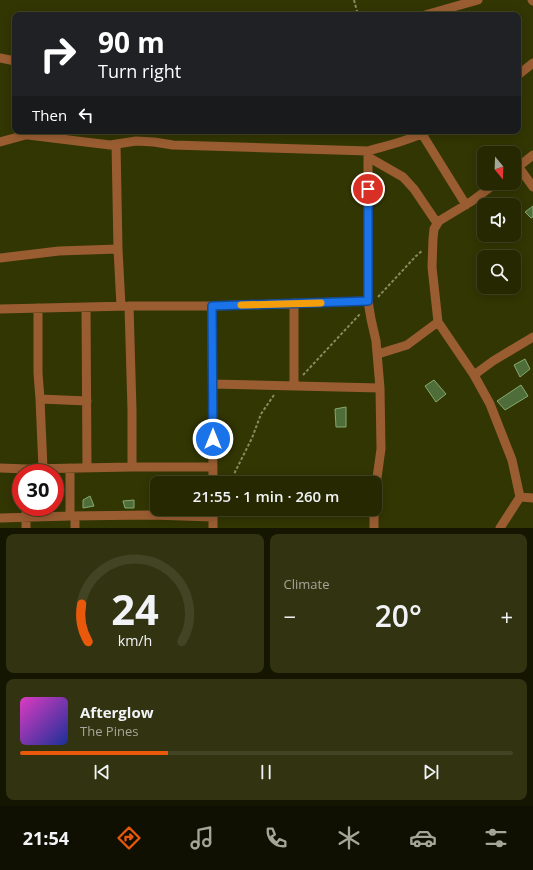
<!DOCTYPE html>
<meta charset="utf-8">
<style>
:root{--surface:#262802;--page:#323411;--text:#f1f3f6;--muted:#a4a699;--line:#424424;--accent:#ea580c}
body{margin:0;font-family:"Open Sans",sans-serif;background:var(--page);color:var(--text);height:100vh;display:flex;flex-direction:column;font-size:15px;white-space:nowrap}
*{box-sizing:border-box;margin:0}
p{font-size:13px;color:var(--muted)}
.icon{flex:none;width:22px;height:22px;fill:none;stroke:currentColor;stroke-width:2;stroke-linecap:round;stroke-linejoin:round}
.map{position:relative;height:528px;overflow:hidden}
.side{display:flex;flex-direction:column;gap:6px;padding:6px;background:#151601;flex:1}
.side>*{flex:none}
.top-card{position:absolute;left:12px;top:12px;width:509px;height:122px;border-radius:8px;box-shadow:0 2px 10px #0003,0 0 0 1px var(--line);background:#202124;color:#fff;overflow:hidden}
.needle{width:26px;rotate:161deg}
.buttons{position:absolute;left:477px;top:146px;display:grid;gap:8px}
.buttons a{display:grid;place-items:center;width:44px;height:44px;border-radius:8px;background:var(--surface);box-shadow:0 2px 10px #0003,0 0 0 1px var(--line);font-size:20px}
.speed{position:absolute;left:12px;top:464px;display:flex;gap:8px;font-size:20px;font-weight:700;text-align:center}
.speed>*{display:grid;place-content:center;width:52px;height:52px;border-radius:50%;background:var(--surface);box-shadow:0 2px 10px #0003,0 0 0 1px var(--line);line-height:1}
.speed .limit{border:6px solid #d22;background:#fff;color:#111}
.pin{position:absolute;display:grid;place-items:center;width:34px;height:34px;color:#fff;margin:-17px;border:2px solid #fff;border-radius:50%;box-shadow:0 1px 4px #0007}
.me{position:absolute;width:44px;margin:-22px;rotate:0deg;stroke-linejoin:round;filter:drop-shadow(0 0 3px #0008)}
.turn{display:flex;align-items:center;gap:14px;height:84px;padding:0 20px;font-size:18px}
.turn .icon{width:52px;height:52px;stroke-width:2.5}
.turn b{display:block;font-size:28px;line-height:34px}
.then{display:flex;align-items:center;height:38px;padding:0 20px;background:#0003;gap:8px;font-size:15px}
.big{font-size:30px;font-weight:600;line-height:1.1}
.side .card{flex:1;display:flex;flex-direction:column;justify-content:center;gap:6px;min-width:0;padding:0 14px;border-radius:8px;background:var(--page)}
.side .dial{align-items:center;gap:0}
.dial svg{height:104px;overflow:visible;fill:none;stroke:var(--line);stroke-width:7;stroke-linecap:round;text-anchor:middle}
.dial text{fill:var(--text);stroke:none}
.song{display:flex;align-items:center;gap:12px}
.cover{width:48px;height:48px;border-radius:6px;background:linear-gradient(135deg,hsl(310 70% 55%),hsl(230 70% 35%))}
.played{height:4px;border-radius:2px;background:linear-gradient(90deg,var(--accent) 30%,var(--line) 30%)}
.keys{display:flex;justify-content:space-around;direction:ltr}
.heat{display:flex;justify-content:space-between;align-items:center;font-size:22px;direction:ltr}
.side .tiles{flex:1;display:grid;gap:6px;grid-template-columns:1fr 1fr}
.card:last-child{grid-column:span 2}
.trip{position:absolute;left:150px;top:476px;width:232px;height:40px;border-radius:8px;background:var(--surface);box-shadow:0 2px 10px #0003,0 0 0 1px var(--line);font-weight:600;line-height:40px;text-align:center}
.dock{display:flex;height:64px;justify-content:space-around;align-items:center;background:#0f1001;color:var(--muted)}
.dock .icon{width:28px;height:28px}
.dock .selected{color:var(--accent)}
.dock b{font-size:18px;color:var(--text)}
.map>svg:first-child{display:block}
</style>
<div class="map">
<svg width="533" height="528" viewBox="0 0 533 528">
<rect width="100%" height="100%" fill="#323603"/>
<path fill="#4e6d39" stroke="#86a972" d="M533,206V217L531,218L525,212Z
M525,359L530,369L520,377L514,365Z
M434,380L446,394L436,402L425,386Z
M521,385L528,396L505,410L497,401Z
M346,407V427H336L335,409Z
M90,496L94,506L83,508V500Z
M134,500V508H125L123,501Z"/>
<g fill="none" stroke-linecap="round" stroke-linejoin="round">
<path stroke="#878b62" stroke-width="2" stroke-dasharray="3 2" stroke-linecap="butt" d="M354,0L358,15
M378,297L416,256L423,250
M303,375L360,314
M232,483L235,472L252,438L261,414L274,395"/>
<path stroke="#9a5d32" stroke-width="9" d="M532,0L533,1
M425,15L478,0
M0,58L15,61
M518,75L533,63
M422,134L466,205
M28,135L110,145L136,141L154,142L173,145L368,151C385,146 412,140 427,131
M0,142L33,133
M116,144L118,249L121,306
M368,151V301L371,319L376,341L380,388L381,449L375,492
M368,157L403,177L414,189L437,223
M518,166L533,187
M514,170L533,155
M496,183L472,201L439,221L434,229L433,239L432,267L438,322L474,375L490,404L512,460L520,497L500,528
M0,258L59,251L118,249
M294,303V386
M129,306L132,410V467
M212,306L213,483
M86,307L87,468
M38,308V373L40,399L43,469
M0,309L129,306H212L368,301
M378,354L407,345L438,322
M474,375L493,361L533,337
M213,384L380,388
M40,399L87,401
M0,468L27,469L132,467H213
M70,468V516
M520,497L533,498
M75,516V528
M1,518L70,516L151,515L213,517
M26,528V507
M213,528V509
M374,528V509"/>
</g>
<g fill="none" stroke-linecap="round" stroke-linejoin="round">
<defs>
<path id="route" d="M213,439L212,306L368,301V189"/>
</defs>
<use href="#route" stroke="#114b97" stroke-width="10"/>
<use href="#route" stroke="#1a73e8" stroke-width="7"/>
<path stroke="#f59e0b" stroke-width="7" d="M241,305L321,303"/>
</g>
</svg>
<div class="buttons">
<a><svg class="needle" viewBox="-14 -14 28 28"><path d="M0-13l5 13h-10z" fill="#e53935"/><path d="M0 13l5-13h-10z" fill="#a4a699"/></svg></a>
<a><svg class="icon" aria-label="sound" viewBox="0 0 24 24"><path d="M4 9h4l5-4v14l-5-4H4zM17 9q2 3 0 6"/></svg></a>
<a><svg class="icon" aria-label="search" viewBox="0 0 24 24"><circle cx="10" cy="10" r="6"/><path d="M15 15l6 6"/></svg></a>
</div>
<div class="speed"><div class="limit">30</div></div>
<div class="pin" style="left:368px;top:189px;background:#d93025"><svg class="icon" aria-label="arrive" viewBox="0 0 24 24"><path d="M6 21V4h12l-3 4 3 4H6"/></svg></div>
<svg class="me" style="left:213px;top:439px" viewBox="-20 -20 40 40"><circle r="17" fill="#1a73e8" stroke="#fff" stroke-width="3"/><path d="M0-11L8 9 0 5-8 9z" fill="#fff"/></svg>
<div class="trip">21:55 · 1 min · 260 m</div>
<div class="top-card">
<div class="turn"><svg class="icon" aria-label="right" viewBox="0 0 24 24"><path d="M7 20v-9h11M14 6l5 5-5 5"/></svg><div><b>90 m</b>Turn right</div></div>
<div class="then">Then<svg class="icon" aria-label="left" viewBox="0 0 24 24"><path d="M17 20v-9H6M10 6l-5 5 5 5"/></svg></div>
</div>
</div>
<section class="side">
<div class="tiles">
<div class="card dial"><svg viewBox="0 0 100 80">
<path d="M14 69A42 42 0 1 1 86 69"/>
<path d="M14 69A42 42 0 0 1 9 40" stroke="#ea580c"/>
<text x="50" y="56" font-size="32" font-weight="700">24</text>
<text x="50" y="72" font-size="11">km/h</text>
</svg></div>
<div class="card"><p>Climate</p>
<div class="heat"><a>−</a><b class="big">20°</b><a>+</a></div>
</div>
<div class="card">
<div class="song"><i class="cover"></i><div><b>Afterglow</b><p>The Pines</p></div></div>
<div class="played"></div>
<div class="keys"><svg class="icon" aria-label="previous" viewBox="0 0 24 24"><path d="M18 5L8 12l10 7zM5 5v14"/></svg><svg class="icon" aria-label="pause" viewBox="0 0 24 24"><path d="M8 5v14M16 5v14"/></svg><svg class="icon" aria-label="next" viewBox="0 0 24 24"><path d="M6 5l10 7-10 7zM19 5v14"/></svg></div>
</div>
</div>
</section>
<nav class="dock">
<b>21:54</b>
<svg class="icon selected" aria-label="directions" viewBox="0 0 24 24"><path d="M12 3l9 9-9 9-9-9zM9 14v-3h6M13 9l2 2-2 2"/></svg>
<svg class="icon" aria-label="music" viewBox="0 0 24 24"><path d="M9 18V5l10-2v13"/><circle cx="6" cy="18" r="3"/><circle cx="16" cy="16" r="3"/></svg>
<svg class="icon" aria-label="phone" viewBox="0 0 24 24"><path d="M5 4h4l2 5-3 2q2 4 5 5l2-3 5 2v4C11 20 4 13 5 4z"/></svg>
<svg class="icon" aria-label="climate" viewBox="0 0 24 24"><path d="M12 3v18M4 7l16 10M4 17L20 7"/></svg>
<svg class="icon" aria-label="car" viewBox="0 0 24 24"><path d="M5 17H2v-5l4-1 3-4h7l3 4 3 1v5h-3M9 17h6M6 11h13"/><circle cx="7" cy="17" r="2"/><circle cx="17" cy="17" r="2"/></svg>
<svg class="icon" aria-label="filters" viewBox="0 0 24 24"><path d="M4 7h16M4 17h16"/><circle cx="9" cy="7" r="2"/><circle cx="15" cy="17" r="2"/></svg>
</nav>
